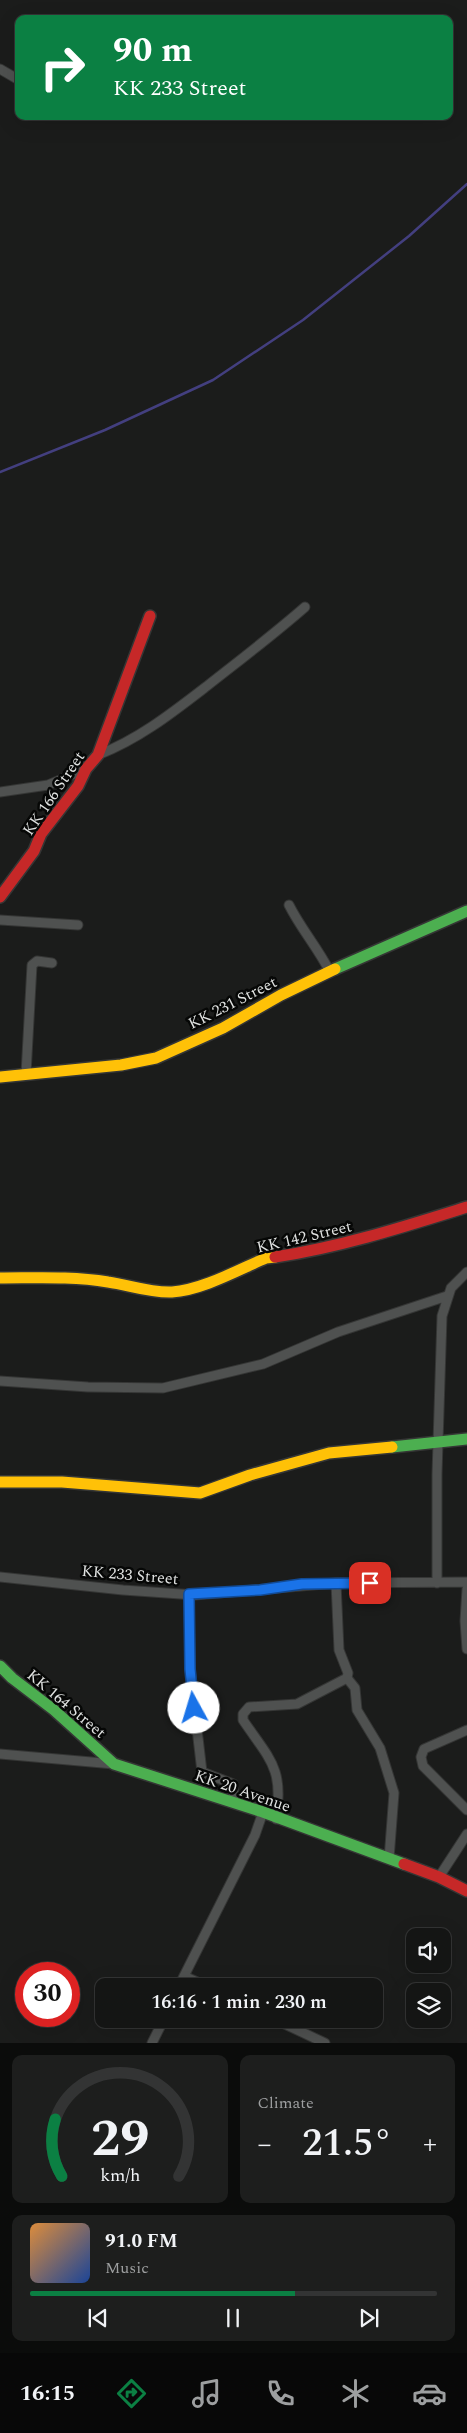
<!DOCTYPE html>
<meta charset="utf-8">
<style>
:root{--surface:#141514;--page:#1d1e1d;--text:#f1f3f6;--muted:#9d9fa0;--line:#333434;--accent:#0b8043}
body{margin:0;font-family:Spectral,serif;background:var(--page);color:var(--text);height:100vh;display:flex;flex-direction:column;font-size:19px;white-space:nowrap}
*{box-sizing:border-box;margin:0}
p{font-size:16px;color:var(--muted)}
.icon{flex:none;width:28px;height:28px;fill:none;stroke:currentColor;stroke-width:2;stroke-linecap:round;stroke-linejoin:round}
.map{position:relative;height:2043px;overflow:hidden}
.details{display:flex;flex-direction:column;gap:12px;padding:12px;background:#0b0c0b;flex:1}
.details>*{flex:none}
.top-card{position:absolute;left:15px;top:15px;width:438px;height:105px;border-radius:10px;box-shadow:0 5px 20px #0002,0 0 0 1px var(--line);background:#0b8043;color:#fff;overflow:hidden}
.controls{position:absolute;left:406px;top:1928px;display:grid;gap:10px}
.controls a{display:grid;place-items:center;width:45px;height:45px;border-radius:10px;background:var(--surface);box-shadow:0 5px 20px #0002,0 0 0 1px var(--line);font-size:25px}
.speed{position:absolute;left:15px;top:1962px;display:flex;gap:10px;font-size:25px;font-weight:700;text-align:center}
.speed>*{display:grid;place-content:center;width:65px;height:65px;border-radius:50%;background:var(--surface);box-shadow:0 5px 20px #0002,0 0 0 1px var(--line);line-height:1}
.speed .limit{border:8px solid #d22;background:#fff;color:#111}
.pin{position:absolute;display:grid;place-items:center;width:42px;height:42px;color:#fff;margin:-21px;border-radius:10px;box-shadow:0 2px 8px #0006}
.me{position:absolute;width:55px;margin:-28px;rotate:354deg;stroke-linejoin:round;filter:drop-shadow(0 0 4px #0008)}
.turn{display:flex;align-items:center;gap:18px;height:105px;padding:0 15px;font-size:22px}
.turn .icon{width:65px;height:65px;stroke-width:2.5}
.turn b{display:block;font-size:35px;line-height:42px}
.big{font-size:38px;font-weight:600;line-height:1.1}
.details .widget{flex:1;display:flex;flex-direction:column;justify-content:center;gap:8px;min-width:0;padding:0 18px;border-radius:10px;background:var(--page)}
.details .dial{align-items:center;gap:0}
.dial svg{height:130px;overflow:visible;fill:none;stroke:var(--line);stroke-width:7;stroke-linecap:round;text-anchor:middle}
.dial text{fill:var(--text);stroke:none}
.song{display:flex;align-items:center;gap:15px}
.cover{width:60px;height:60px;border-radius:8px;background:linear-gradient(135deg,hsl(30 70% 55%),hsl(220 70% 35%))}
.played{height:5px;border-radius:2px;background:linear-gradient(90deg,var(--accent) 65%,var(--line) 65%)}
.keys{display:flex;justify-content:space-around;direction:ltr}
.heat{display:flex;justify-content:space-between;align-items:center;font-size:28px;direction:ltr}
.details .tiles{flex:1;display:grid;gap:12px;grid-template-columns:1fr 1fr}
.widget:last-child{grid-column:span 2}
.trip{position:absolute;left:95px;top:1978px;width:288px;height:50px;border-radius:10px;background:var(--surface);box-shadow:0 5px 20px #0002,0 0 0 1px var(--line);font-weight:600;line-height:50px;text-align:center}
.dock{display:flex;height:80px;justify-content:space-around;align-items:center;background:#080808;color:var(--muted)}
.dock .icon{width:35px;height:35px}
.dock .selected{color:var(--accent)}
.dock b{font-size:22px;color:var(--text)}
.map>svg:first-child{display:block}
</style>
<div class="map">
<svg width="467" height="2043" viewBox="0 0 467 2043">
<rect width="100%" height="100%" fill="#1b1c1b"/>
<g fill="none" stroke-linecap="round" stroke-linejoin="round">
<path stroke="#433f7f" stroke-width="2.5" d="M0,472L105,430L213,380L303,320L409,236L467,184"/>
<defs>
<path id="street" d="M0,69L19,80
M98,755C139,739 172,713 207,686C240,660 273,635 305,607
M0,792L48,785L86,769
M289,905C301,929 318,948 330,972
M0,920L78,925
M26,1074L32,965L37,961L52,963
M0,1381L88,1387L163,1388L263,1364L338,1332L447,1296
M0,1577L123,1590L195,1595L336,1583L467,1582
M437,1583V1474L442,1316L451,1288L467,1272
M467,1589L465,1621L467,1649
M189,1594L190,1669L202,1772L233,1784L234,1803
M347,1678L355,1688L357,1710L380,1748L394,1793L389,1859
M467,1730L424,1749L421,1757L423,1766L467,1810
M0,1754L114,1764
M276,1819C284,1768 270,1760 243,1720V1714L249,1707L297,1704L347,1678L348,1673L339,1650L336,1583
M439,1877L467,1834
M184,1976L206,1986
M179,1986L255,1835L263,1812
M274,2019L325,2043
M152,2043L164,2019"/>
<path id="fast" d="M335,969L467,911
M392,1447L467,1439
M0,1666L12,1678L54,1710L114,1764L263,1812L404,1864"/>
<path id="slow" d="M0,1077L121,1065L156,1058L223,1028L281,995L335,969
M0,1278C36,1278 72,1276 108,1282C129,1285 150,1293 172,1292C202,1290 238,1270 266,1258L275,1257
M0,1482H62L200,1493L250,1475L329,1453L392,1447"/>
<path id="jam" d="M0,897L34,851L41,834L78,786L86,769L98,755L150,616
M275,1257C341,1247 403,1227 467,1207
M404,1864L439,1877L467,1891"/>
</defs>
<use href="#street" stroke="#353635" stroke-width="11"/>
<use href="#fast" stroke="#353635" stroke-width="14"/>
<use href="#slow" stroke="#353635" stroke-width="14"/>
<use href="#jam" stroke="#353635" stroke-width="14"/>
<use href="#street" stroke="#4f5150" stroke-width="9"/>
<use href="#fast" stroke="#4caf50" stroke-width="11"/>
<use href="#slow" stroke="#ffc107" stroke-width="11"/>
<use href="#jam" stroke="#c62828" stroke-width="11"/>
</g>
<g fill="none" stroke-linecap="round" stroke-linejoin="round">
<defs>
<path id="route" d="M194,1708L190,1669L189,1594L260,1590L302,1584L370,1583"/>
</defs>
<use href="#route" stroke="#114b97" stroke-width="12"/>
<use href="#route" stroke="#1a73e8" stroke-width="9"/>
</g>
<g text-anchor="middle" stroke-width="5" stroke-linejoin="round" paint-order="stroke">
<g font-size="16" fill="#e0e2e1" stroke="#060706">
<text transform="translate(53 793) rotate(-56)" y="6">KK 166 Street</text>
<text transform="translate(232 1002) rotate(-27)" y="6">KK 231 Street</text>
<text transform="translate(304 1236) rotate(-13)" y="6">KK 142 Street</text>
<text transform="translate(130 1574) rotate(5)" y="6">KK 233 Street</text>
<text transform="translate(67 1703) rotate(40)" y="6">KK 164 Street</text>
<text transform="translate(243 1790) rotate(19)" y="6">KK 20 Avenue</text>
</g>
</g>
</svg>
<div class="controls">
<a><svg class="icon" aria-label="sound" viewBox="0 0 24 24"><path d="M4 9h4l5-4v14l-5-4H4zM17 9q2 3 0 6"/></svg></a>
<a><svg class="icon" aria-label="layers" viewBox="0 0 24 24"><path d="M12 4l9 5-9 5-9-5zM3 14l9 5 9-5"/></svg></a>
</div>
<div class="speed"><div class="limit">30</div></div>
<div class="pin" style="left:370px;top:1583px;background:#d93025"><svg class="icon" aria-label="arrive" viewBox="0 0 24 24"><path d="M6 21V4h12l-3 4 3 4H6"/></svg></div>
<svg class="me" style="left:194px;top:1708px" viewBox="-20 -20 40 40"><circle r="19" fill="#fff"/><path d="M0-13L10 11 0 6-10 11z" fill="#1a73e8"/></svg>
<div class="trip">16:16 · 1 min · 230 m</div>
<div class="top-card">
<div class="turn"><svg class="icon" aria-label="right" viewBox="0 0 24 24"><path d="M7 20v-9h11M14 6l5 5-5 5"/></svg><div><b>90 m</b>KK 233 Street</div></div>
</div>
</div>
<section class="details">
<div class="tiles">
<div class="widget dial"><svg viewBox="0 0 100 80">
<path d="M14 69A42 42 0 1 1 86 69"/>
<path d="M14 69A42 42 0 0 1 10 34" stroke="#0b8043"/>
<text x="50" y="56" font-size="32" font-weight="700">29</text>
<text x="50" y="72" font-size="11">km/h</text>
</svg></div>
<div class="widget"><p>Climate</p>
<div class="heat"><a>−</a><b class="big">21.5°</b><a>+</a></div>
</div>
<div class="widget">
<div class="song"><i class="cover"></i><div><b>91.0 FM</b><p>Music</p></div></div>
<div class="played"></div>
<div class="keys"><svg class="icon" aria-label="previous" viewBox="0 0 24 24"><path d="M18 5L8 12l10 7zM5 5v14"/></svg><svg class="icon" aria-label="pause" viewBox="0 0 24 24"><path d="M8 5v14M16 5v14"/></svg><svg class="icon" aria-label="next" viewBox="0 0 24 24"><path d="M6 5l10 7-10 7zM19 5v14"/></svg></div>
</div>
</div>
</section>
<nav class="dock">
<b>16:15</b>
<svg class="icon selected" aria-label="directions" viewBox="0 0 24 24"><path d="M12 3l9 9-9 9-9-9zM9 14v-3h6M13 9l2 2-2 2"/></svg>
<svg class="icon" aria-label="music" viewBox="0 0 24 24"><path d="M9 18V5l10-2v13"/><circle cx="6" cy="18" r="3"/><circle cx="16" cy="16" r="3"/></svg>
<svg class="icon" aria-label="phone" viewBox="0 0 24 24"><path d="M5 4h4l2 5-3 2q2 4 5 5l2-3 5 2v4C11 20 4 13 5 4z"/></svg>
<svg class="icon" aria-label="climate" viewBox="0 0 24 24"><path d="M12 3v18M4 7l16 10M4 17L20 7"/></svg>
<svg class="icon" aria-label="car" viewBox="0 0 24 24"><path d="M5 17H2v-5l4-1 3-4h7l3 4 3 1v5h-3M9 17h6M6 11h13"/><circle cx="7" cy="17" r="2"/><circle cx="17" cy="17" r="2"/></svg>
</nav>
